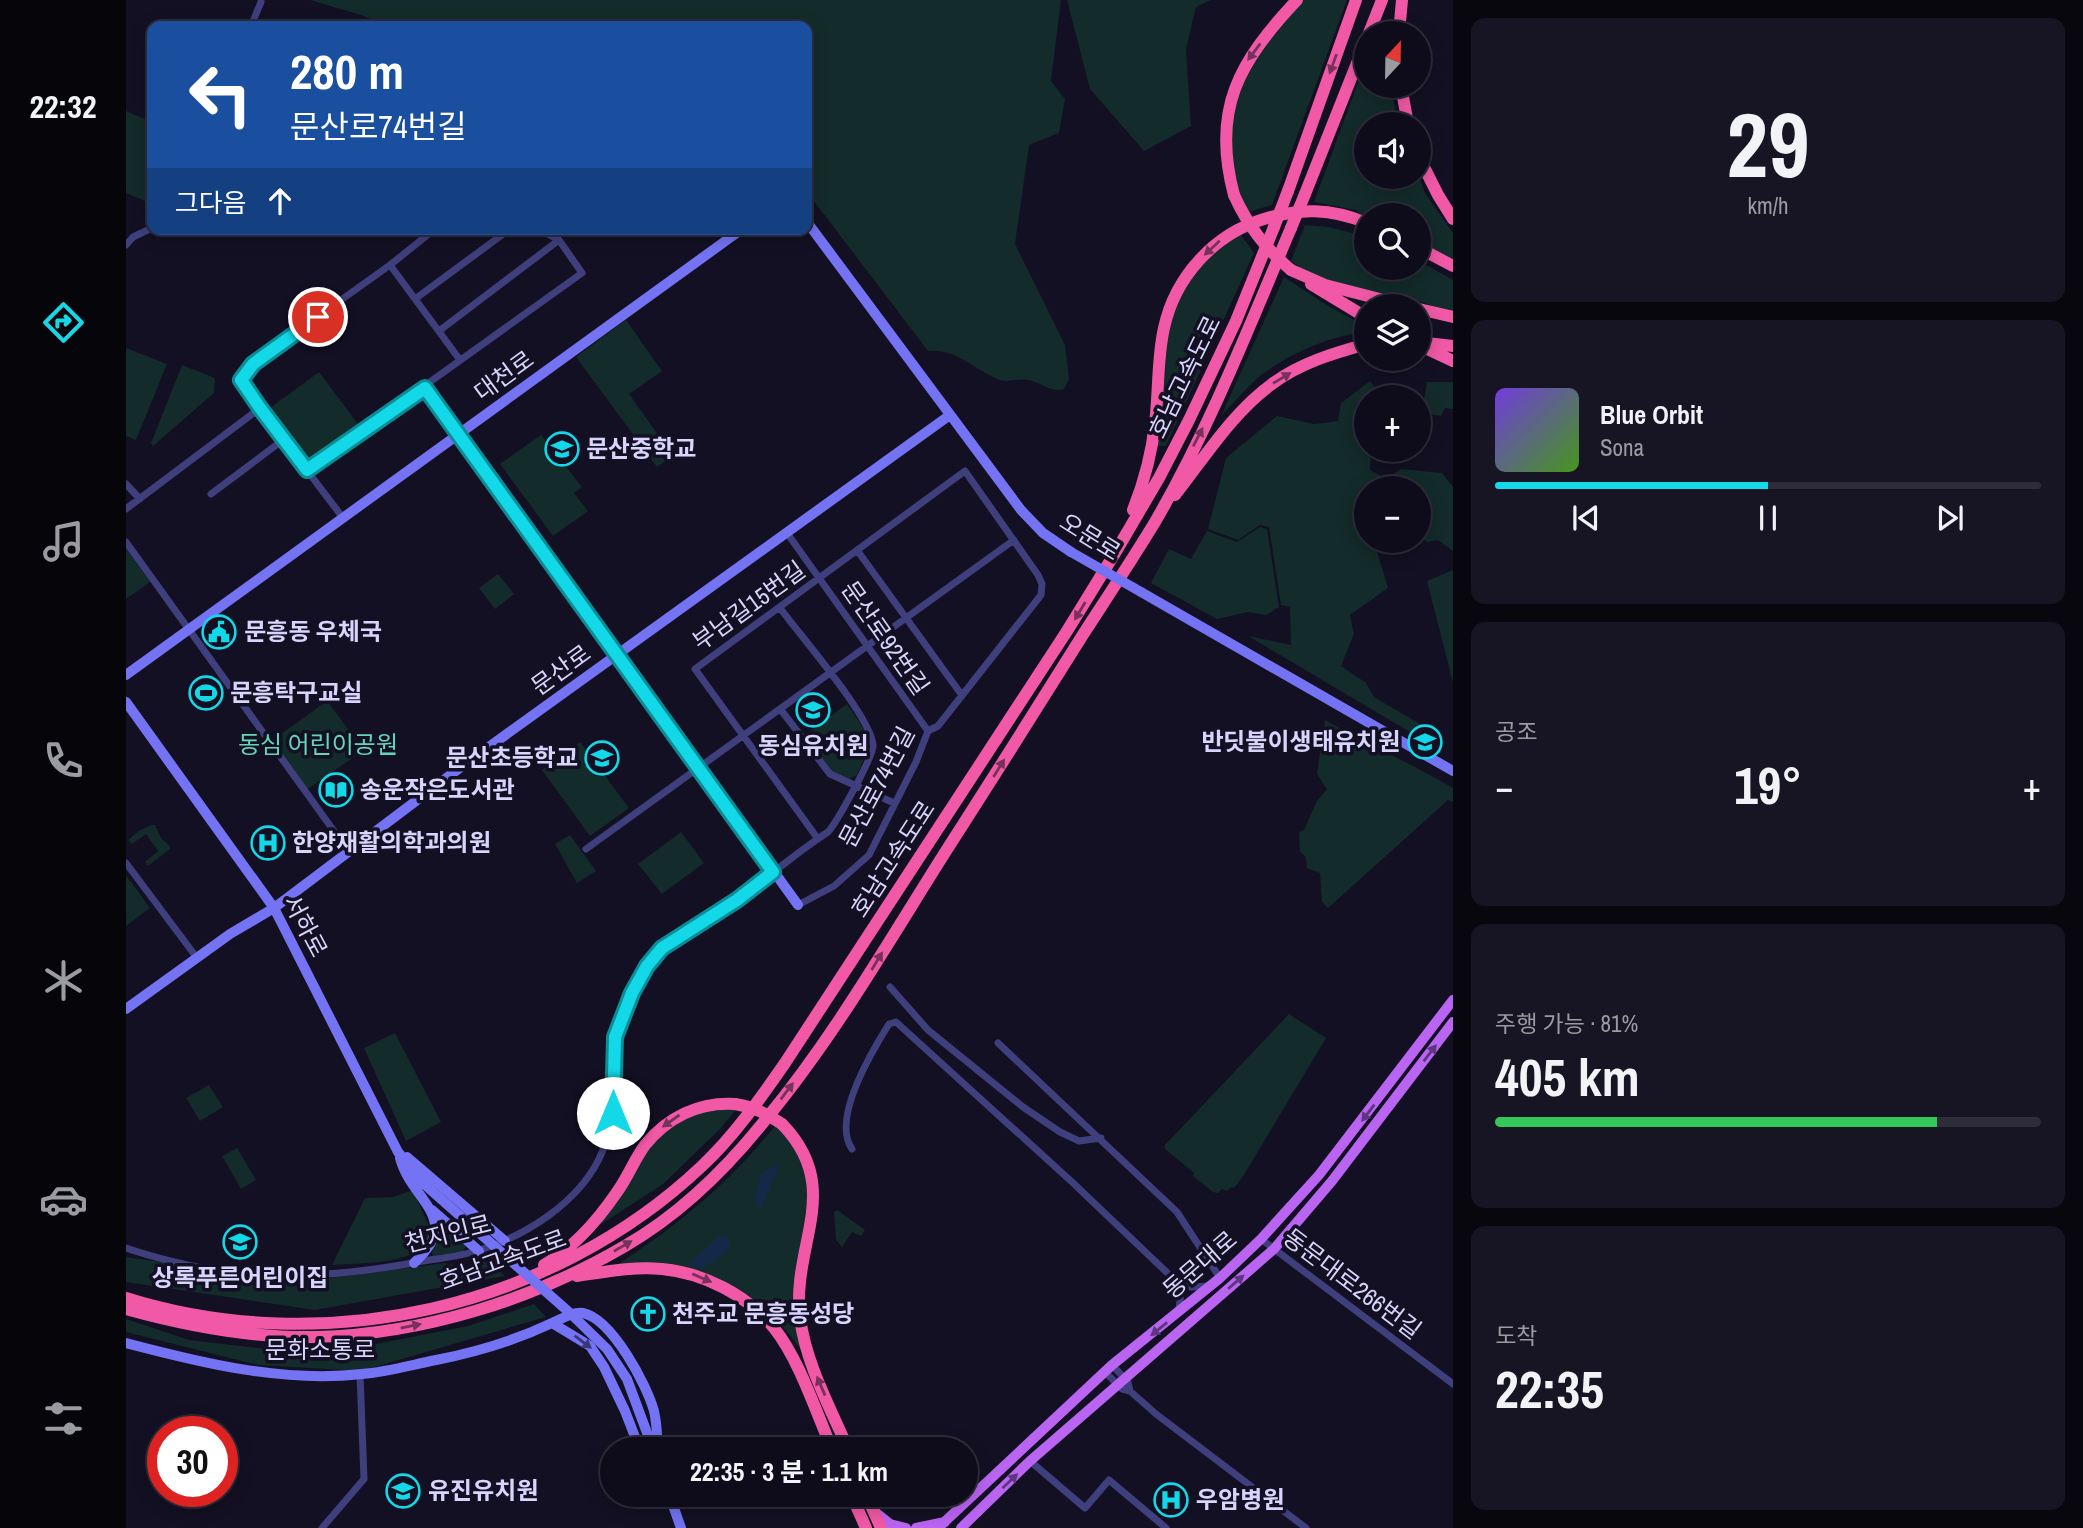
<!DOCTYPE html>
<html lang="ko">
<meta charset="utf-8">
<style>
:root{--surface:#0e0c1a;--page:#171523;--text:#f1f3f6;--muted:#9b9ba2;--line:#2e2c39;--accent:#13d8e8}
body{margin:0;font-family:"Archivo Narrow","Noto Sans KR",sans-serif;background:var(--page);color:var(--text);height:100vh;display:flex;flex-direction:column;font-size:26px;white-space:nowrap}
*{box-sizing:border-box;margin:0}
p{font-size:23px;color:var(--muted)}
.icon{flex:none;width:38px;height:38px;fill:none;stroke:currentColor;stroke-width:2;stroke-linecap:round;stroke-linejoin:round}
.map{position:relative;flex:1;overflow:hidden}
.panel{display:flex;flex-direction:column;gap:18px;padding:18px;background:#08070e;width:630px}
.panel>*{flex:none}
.guide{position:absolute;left:21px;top:21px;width:665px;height:214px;border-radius:14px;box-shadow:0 4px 18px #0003,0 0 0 2px var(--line);background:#1a4fa0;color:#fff;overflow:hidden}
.needle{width:46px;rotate:22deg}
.buttons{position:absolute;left:1228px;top:21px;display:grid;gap:14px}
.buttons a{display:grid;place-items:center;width:77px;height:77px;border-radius:50%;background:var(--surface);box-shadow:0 4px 18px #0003,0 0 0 2px var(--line);font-size:35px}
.speed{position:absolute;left:21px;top:1416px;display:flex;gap:14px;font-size:35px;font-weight:700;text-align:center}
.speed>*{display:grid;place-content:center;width:91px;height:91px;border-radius:50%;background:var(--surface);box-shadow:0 4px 18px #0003,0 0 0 2px var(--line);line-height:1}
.speed .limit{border:10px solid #d22;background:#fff;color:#111}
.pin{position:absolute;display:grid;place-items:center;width:60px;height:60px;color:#fff;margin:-30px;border:4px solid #fff;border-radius:50%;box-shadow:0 2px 7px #0007}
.me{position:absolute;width:77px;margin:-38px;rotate:0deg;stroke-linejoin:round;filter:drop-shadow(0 0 5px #0008)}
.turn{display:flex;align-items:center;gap:24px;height:147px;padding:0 28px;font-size:32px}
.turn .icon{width:91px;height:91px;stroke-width:2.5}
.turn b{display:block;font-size:49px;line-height:60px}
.then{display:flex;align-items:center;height:66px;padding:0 28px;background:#0003;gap:14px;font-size:26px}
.big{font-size:52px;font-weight:700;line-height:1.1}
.panel .tile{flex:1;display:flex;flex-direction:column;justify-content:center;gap:10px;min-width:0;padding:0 24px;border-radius:14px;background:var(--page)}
.panel .dial{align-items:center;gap:0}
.dial b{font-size:91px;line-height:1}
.song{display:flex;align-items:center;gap:21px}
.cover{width:84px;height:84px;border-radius:10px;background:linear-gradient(135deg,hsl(260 70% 55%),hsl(100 70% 35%))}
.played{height:7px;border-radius:4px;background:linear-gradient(90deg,var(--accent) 50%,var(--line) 50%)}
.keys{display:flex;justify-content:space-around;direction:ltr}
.heat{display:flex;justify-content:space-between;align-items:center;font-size:38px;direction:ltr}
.charge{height:10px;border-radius:5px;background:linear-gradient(90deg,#34c759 81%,var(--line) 0)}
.trip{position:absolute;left:474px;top:1437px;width:378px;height:70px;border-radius:35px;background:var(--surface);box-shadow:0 4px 18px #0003,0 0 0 2px var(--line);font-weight:700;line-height:70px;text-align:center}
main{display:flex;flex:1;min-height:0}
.menu{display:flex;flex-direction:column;width:126px;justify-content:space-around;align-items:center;background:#06050a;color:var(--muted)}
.menu .icon{width:49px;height:49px}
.menu .active{color:var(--accent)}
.menu b{font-size:32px;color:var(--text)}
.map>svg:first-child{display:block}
</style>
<main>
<nav class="menu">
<b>22:32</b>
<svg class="icon active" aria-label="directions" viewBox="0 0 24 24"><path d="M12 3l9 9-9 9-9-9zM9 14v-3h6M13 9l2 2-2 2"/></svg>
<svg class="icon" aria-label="music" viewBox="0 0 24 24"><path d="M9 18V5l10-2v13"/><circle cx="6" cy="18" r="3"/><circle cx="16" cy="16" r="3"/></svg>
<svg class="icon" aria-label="phone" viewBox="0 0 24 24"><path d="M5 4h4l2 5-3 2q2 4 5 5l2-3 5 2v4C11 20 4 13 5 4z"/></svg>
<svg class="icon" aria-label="climate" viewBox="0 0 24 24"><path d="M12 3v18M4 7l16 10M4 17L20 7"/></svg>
<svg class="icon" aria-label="car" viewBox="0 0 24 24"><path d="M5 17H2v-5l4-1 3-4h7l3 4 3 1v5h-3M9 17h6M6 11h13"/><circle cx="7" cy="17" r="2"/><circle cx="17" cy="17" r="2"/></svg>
<svg class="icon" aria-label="filters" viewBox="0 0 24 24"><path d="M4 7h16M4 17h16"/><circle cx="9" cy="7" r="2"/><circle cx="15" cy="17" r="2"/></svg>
</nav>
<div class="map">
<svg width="1327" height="1528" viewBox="0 0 1327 1528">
<rect width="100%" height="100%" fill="#121022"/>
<path fill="#132b2a" d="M184,0H935L925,81L939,99L933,133L903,145L889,244L939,345L943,379L938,389C924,393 915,382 902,380C893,378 882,383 874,380C848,370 832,349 802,351L681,192V26H259L238,16Z
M941,0H1085L1070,7L1060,49L1065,126L1018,151L964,89Z
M1178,0H1221L1146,205L1122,212L1110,186L1104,139L1110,100L1127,61Z
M1241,58V86H1264L1273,124H1241V177H1293L1299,193L1327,233V263L1293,245V215L1241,217L1229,210L1188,202Z
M0,111L26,122V204L0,193Z
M1179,225L1203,227L1241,237V268H1293V261L1327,280V313L1298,303L1208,285L1189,278L1165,261Z
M1112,231L1128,253L1040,446H1031C1034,400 1034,312 1064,276C1078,260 1096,246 1112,231Z
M1158,277L1199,304L1241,327V331C1203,337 1165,352 1134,376C1120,388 1108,403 1095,416Z
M500,320L536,371L503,394L547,456L531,467L450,357Z
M0,348L41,364L10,440L0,436Z
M56,365L89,378L88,393L27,446L25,443Z
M193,372L235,428L186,462L181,461L144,408Z
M1244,381L1256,397H1241V450H1245L1244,470L1260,479L1275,469L1316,473L1327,487V551L1312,540L1301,542L1293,535V488H1241V541H1267L1250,548L1262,588L1224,615L1228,634L1215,666L1240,683L1248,697L1301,728L1304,744L1122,636L1165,645L1164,607L1155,605L1143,527L1134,525L1112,540L1082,529L1100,458L1151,416L1188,424L1212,421L1215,403Z
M1301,382H1327V409L1319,408L1315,416L1296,413Z
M415,435L456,487L448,493L462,511L427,536L374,464Z
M1134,527L1141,529L1153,607L1140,615L1122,612L1091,619L1025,583L1043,549L1065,559L1081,531L1111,542Z
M0,548L24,582L0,599Z
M1327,570V683L1301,581Z
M372,574L388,594L369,609L353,588Z
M201,701L238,750L179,791L144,742Z
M721,704L738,729L744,745L731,775L723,779L706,773L678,736Z
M1199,720C1242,743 1285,764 1327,788V802L1322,800L1202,908L1196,902L1194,873L1181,868L1180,857L1174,852L1173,832L1178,830L1191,801L1201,789L1191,774Z
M454,742L503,808L464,836L416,770Z
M26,825H29L35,838L44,846V849L22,866L19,862L32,851L20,834L6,844L2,840L14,830Z
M555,832L578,863L536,894L512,864Z
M444,835L470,871L451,883L429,844Z
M0,875L24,908L0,926Z
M1163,1014L1200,1038L1116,1178L1108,1188L1105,1187L1101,1191L1096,1189L1092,1193L1087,1192L1067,1176L1068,1173L1039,1149V1145Z
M269,1033L315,1122L280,1141L238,1048Z
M83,1085L97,1107L74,1121L60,1098Z
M614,1105L594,1129L537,1184L474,1225L507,1164L548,1118Z
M649,1126L667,1142L685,1183L674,1246L677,1353C643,1303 602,1273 540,1264C525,1262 507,1264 491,1265C551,1226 604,1182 649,1126Z
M111,1148L130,1180L115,1189L96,1156Z
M287,1190L304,1229C302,1234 301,1241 298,1245C282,1265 230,1263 206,1265L239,1198L267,1197Z
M711,1210L739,1230L735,1236L726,1232L716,1247L710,1240L708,1212Z
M312,1222L340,1246L337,1251L307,1256L306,1251L312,1237Z
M350,1251L379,1276L189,1310L0,1282V1257L173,1282L319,1263L358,1273Z
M408,1304L420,1317L235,1371L132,1365L0,1332V1319L63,1340L194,1355L342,1326Z"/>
<path fill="#142948" d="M651,1164L653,1168L635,1208H632L628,1199L635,1173Z
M593,1236H601L604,1244L601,1252L576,1269L564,1266L562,1264Z"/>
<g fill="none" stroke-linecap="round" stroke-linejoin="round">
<path stroke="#3f3f7d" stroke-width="7" d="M125,26L135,2
M0,245L7,237L26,228
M264,265L334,360
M289,299L384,229
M313,331L433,240
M299,388L333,434
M181,470L456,273L433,240L412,229
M0,484L14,499
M85,494L157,440
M0,509L134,408
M217,518L134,408L115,380L127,364L145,350L264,265L309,229
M661,533L802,731
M0,542L223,852
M731,550L835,694
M655,710L704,774L768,803
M460,849L888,540
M0,863L71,958
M672,905L708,886L743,855L790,762L802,731L812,726L915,595L916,584L912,575L839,471L569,669L692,839
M764,987L802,1030L897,1107L934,1132L953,1141L975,1138
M872,1043L1051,1212L1094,1278
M726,1149C705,1119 746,1051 763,1024L770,1022L946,1182L1053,1284
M1135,1239L1327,1384
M0,1248C39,1261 83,1271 124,1274C182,1279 240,1272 297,1261C316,1258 336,1256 354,1250C401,1235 451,1203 473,1159C492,1121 484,1084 488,1045C491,1018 506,989 520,967C541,935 583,919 613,898C643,877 671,852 702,832C711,822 747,757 747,746C747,719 673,634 654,608
M1053,1310L1055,1292L1053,1284L1065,1287L1083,1286
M986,1365L1002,1382L1004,1391
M979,1372L996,1389L1004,1391L1030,1414L1180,1528
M904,1461L959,1508L983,1480L1040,1528
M196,1528L238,1479L234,1374"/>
<path stroke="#7373f3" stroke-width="10" d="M681,222L895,510L917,533L945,552
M333,434L672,905
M1015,592L1327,771
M0,675L616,229
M0,702L148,908L272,1152L298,1184
M0,1009L104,934L148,908L335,767L824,415
M281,1157L379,1241
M274,1158C285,1201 338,1218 288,1263
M306,1210L353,1251
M0,1343C76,1363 157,1383 236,1374C261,1372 285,1365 310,1360C351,1352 388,1341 426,1323
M518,1449L509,1437L499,1411L478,1367L464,1346L426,1323C434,1320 447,1311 457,1313C486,1319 521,1385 528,1411C531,1424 531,1436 532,1449
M543,1494L555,1528"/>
<path stroke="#ba64f2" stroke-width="10" d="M749,1512L764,1524L780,1528
M790,1528L819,1522
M812,1528L986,1365L1094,1278L1135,1239L1193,1175L1327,1000
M835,1528L904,1461L1148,1249L1206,1181L1327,1022"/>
<path stroke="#f159a6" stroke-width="12" d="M1243,33L1256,0
M1273,33L1276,0
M1275,86L1282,124
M1293,157L1312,195L1327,219
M1162,191L1230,0
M1179,194L1241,38
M1108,195C1085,109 1113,62 1171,0
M1293,248L1327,266
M1165,270L1199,285L1281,306
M1185,284L1241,318
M1293,309L1327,317
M1293,342L1327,346
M1293,345L1327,361
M1049,495C1079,457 1107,412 1146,384C1174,363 1208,353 1241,344
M1007,510C1018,482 1026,453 1029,423C1033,392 1031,358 1038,328C1049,277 1088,234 1138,219C1175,208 1204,208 1241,223
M656,1124C719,1189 665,1244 674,1318C680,1364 704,1407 722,1449
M418,1265C447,1248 472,1220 491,1192C502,1177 508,1160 519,1145C542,1117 573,1102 609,1104
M451,1276C478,1272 508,1266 536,1269C578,1273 621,1295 648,1328C673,1359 690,1412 706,1449
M0,1298C198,1360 426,1308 576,1166C608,1136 634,1099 659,1063L941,631L989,553L1033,478L1063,420L1110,321L1148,227
M0,1309C61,1326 126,1338 190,1337C297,1334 407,1300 499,1246C551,1216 598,1171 636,1124C713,1032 771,926 836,826C877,762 918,697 958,633C982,596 1006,560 1029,522C1083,429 1123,327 1165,228
M725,1494L740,1528
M740,1494L755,1528"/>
<path stroke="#7373f3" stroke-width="10" d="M945,552L1015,592
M298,1184L444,1313L481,1349L501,1379L527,1449"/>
<path stroke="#f159a6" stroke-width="12" d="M1108,195C1122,226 1139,248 1165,270
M1148,227L1162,191
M1165,228L1179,194
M609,1104C628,1107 641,1114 656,1124"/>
</g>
<defs><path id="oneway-solid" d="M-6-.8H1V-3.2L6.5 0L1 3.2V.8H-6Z" transform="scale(1.75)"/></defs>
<g fill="#76315d">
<use href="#oneway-solid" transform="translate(1128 52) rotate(127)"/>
<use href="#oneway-solid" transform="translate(1207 64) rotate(110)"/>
<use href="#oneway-solid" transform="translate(1086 248) rotate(137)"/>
<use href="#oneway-solid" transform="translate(1156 378) rotate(-31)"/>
<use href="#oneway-solid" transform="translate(1072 437) rotate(-63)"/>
<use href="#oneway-solid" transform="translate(954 611) rotate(121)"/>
<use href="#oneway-solid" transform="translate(873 768) rotate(-58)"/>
<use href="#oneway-solid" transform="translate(751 961) rotate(-59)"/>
<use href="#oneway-solid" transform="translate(661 1091) rotate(-53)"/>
<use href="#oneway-solid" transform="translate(545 1121) rotate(145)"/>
<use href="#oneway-solid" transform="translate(497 1246) rotate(-30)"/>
<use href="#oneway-solid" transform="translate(576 1278) rotate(23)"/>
<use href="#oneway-solid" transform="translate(285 1326) rotate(-12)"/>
<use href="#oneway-solid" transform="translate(695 1386) rotate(-113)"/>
</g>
<g fill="#5e3680">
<use href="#oneway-solid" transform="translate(1304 1053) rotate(-53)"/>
<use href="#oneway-solid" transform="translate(1242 1113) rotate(127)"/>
<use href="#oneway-solid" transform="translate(1110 1282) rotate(-41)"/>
<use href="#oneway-solid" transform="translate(1033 1329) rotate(141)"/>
<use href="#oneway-solid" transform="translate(884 1481) rotate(-44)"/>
</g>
<use fill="#393876" href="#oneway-solid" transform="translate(457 1342) rotate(37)"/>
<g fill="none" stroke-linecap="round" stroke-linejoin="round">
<defs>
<path id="route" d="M192,317L127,364L115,380L134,408L181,470L299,388L647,872L611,900L536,948L521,966L506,993L489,1037L487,1113"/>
</defs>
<use href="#route" stroke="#0c8c97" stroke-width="18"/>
<use href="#route" stroke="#13d8e8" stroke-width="12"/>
</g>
<defs>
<symbol id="school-ring" viewBox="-11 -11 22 22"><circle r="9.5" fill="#121022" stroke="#13d8e8" stroke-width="1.5"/><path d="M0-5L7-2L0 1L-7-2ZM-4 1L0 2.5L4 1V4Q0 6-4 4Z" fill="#13d8e8"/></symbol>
<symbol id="civic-ring" viewBox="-11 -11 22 22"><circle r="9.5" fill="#121022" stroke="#13d8e8" stroke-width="1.5"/><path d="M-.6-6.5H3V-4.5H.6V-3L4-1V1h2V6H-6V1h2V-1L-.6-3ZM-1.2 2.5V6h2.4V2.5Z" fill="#13d8e8"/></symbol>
<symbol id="stadium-ring" viewBox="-11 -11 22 22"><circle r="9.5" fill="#121022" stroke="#13d8e8" stroke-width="1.5"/><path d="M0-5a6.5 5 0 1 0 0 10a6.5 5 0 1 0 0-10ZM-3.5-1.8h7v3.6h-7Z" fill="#13d8e8"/></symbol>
<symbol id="library-ring" viewBox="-11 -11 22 22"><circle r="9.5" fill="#121022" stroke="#13d8e8" stroke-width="1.5"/><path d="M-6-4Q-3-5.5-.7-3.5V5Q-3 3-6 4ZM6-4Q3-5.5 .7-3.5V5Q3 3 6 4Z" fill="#13d8e8"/></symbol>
<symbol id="hospital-ring" viewBox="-11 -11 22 22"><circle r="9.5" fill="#121022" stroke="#13d8e8" stroke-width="1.5"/><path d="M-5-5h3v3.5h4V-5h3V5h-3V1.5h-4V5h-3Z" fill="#13d8e8"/></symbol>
<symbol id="church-ring" viewBox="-11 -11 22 22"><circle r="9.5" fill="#121022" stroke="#13d8e8" stroke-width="1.5"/><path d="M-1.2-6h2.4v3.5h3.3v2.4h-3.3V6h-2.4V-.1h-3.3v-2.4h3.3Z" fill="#13d8e8"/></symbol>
</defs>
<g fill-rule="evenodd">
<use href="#school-ring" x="417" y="430" width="38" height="38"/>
<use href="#civic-ring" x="74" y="613" width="38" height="38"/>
<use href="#stadium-ring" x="61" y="674" width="38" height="38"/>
<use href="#school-ring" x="668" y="691" width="38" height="38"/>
<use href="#school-ring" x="1280" y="723" width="38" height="38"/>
<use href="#school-ring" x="457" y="739" width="38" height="38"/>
<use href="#library-ring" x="191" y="771" width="38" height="38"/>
<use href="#hospital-ring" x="123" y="824" width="38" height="38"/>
<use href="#school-ring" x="95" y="1223" width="38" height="38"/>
<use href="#church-ring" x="503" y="1295" width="38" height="38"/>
<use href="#school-ring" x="258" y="1472" width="38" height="38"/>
<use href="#hospital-ring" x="1026" y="1481" width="38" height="38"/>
</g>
<g text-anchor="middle" stroke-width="7" stroke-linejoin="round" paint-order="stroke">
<g font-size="24" fill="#d8d4fb" stroke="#121022">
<text transform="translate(378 376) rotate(-36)" y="8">대천로</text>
<text transform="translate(1059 377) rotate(-64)" y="8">호남고속도로</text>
<text transform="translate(964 537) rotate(32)" y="8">오문로</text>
<text transform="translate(623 606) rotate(-36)" y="8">부남길15번길</text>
<text transform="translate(759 638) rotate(55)" y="8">문산로92번길</text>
<text transform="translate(435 670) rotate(-36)" y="8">문산로</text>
<text transform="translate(751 787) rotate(-62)" y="8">문산로74번길</text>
<text transform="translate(767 859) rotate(-57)" y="8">호남고속도로</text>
<text transform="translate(179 926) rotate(62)" y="8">서하로</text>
<text transform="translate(322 1234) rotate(-14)" y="8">천지인로</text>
<text transform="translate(377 1260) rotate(-20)" y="8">호남고속도로</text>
<text transform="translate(1074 1265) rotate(-41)" y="8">동문대로</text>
<text transform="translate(1226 1284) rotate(37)" y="8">동문대로266번길</text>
<text x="194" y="1358">문화소통로</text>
</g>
<g font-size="24" font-weight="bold" fill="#d8d4fb" stroke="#121022" text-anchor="start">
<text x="460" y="457">문산중학교</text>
<text x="118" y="640">문흥동 우체국</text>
<text x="104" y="701">문흥탁구교실</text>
<text x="1274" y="750" text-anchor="end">반딧불이생태유치원</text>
<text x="687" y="754" text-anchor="middle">동심유치원</text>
<text x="452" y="766" text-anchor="end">문산초등학교</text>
<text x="234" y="798">송운작은도서관</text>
<text x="166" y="851">한양재활의학과의원</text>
<text x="114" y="1286" text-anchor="middle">상록푸른어린이집</text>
<text x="546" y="1322">천주교 문흥동성당</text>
<text x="302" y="1499">유진유치원</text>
<text x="1070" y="1508">우암병원</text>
</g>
<g font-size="24" fill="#66d5b7" stroke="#121022">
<text x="192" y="753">동심 어린이공원</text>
</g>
</g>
</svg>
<div class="buttons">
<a><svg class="needle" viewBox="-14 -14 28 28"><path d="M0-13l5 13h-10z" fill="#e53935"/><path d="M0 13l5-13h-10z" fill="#9b9ba2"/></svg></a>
<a><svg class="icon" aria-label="sound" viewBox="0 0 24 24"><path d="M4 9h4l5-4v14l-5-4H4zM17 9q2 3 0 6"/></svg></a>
<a><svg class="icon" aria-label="search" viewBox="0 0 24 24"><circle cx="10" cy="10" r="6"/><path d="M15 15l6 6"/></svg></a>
<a><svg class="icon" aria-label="layers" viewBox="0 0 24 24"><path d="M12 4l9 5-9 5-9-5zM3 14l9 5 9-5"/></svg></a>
<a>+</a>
<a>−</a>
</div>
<div class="speed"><div class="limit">30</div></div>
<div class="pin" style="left:192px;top:317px;background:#d93025"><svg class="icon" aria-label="arrive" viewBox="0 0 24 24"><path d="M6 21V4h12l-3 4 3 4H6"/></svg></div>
<svg class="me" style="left:487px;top:1113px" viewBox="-20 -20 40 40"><circle r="19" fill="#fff"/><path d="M0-13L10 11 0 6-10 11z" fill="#13d8e8"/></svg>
<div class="trip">22:35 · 3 분 · 1.1 km</div>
<div class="guide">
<div class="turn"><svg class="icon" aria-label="left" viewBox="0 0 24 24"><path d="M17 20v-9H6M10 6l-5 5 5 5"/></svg><div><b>280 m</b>문산로74번길</div></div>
<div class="then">그다음<svg class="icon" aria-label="ahead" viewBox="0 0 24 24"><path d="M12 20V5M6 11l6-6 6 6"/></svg></div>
</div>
</div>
<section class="panel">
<div class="tile dial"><b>29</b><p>km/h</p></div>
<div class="tile">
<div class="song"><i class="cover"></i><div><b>Blue Orbit</b><p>Sona</p></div></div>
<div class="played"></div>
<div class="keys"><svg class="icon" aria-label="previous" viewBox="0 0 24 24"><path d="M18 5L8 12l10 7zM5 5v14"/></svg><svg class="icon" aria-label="pause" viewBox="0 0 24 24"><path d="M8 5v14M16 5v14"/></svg><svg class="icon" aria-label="next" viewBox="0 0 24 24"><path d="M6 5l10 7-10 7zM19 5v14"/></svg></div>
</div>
<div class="tile"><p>공조</p>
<div class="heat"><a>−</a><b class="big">19°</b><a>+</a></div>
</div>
<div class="tile"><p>주행 가능 · 81%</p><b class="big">405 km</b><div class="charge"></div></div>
<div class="tile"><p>도착</p><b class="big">22:35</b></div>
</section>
</main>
